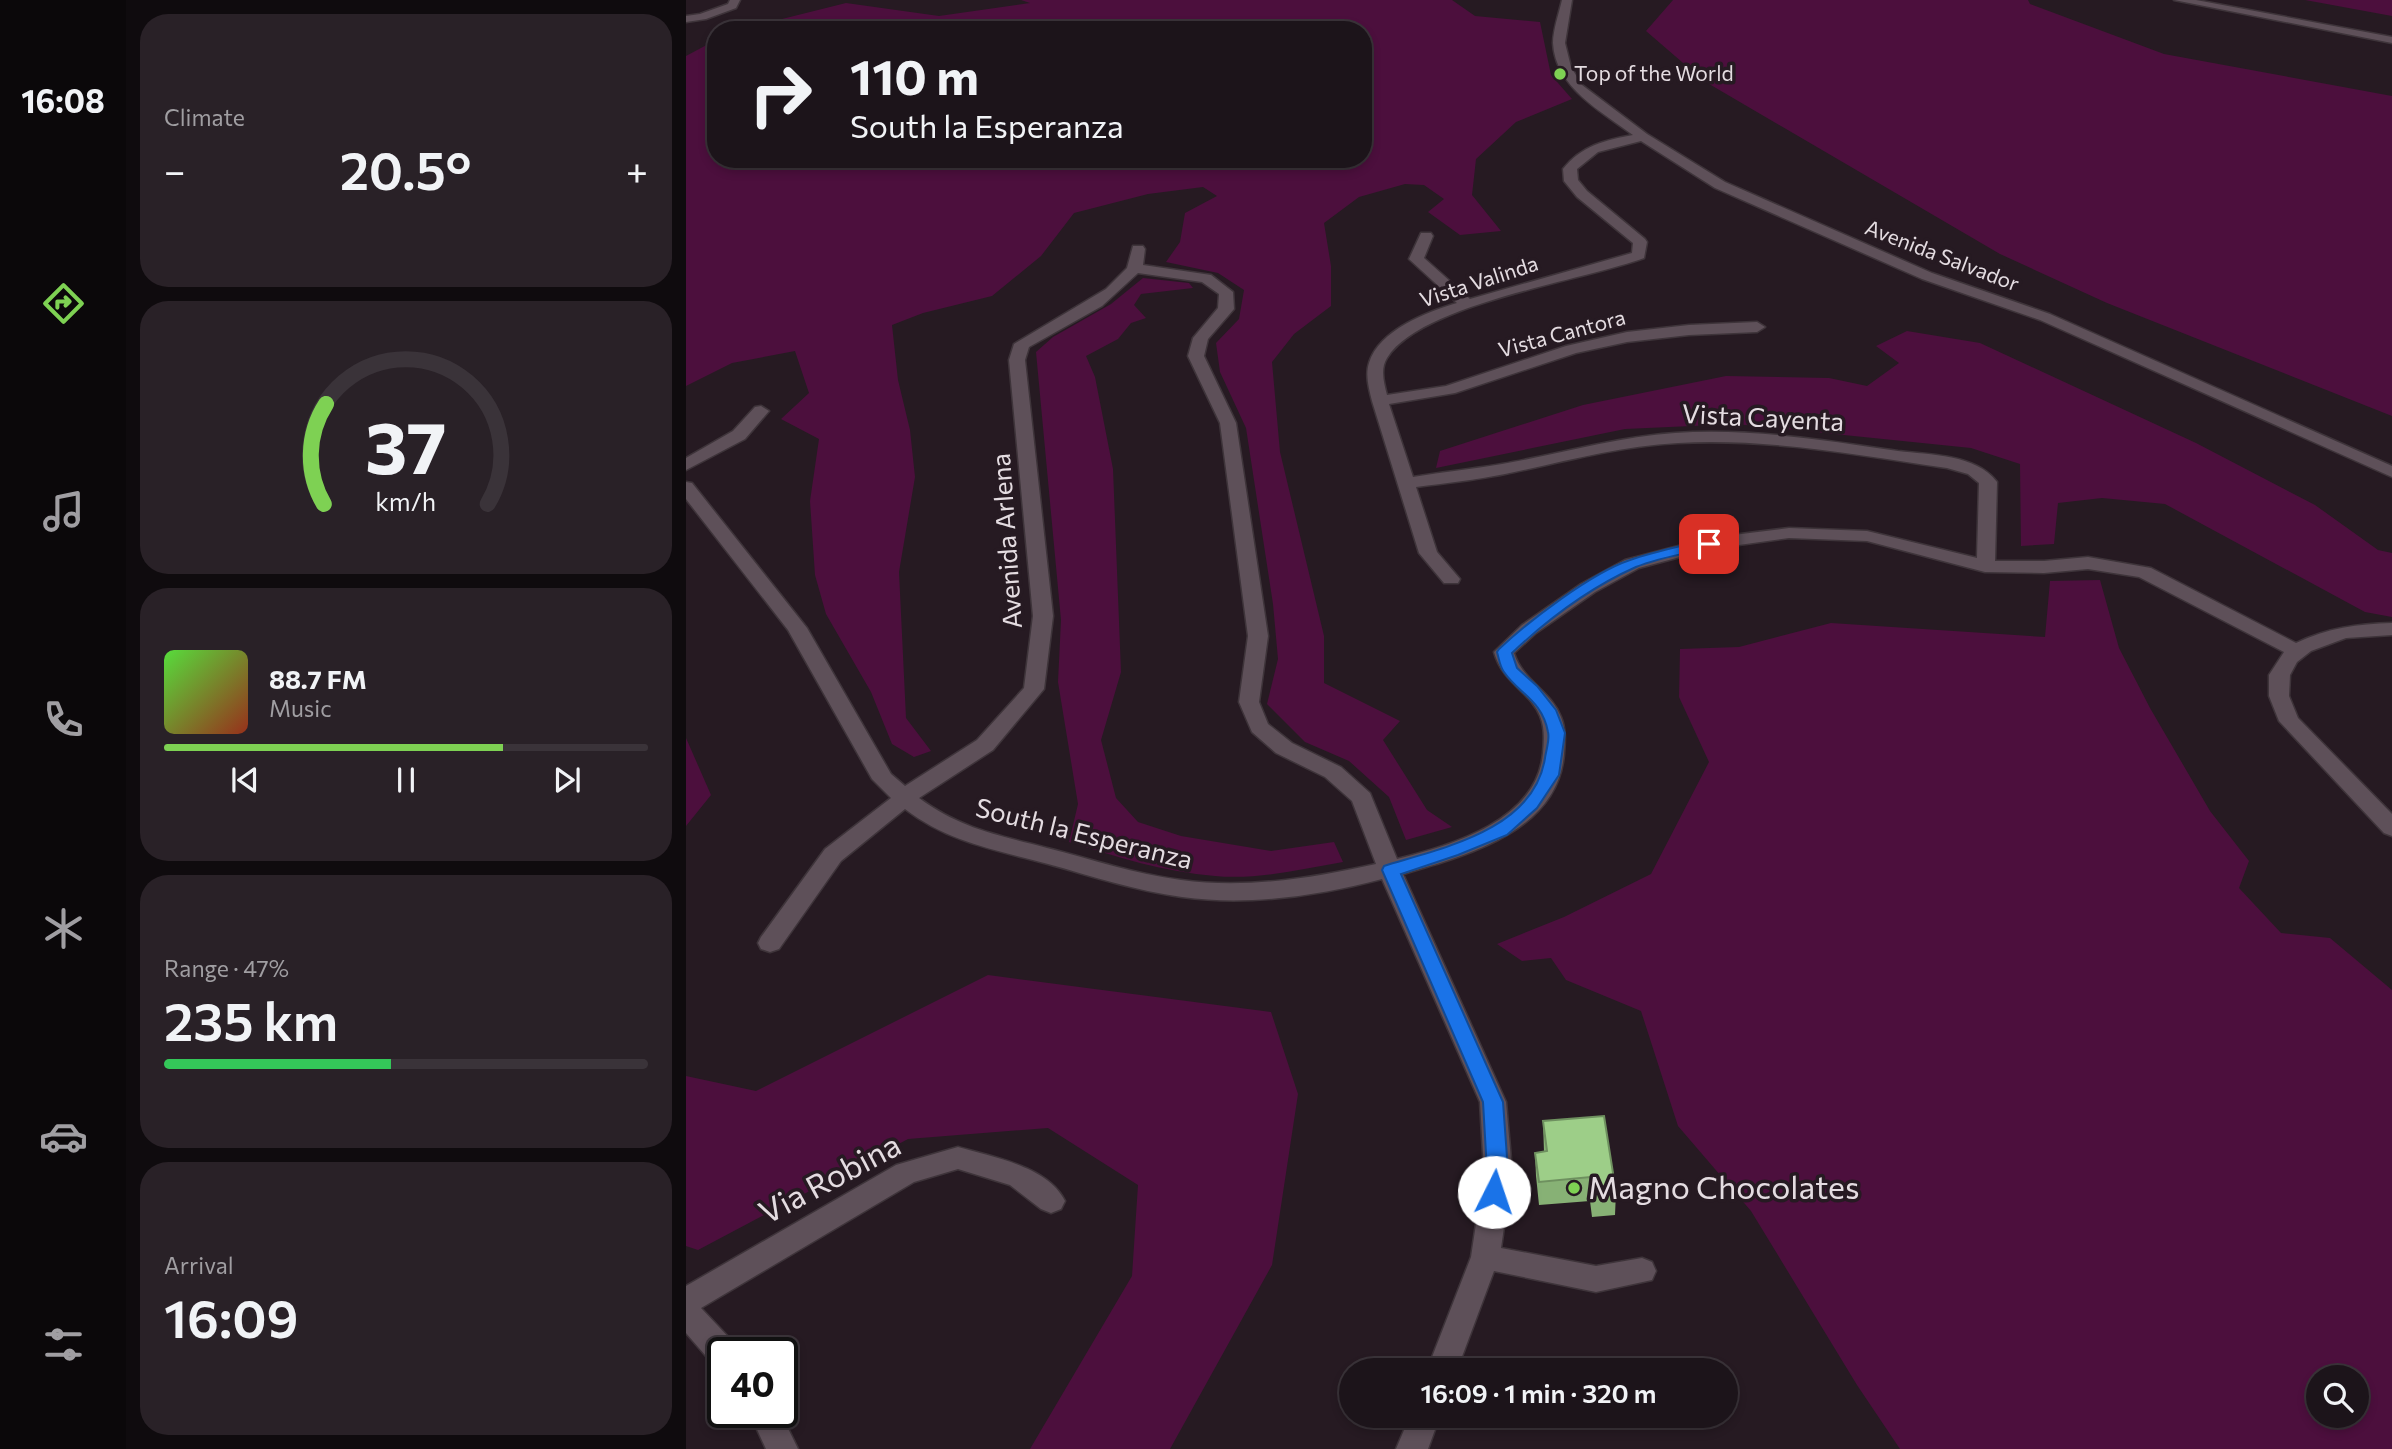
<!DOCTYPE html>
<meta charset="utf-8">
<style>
:root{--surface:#1c141a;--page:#292127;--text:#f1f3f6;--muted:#a09ea2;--line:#3a3339;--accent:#7ed153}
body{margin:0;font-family:Commissioner,sans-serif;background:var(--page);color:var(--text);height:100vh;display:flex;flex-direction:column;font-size:26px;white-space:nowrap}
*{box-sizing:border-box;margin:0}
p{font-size:23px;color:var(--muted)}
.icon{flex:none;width:38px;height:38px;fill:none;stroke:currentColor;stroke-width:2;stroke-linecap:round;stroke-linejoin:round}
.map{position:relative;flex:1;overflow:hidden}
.details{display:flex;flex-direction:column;gap:14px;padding:14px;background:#0f0b0e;width:560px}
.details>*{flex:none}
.banner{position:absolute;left:21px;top:21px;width:665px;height:147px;border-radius:28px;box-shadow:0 4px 10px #0003,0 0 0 2px var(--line);background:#1c141a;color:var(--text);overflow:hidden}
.fabs{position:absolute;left:1620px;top:1365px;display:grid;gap:14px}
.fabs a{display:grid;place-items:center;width:63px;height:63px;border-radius:50%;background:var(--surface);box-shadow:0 4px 10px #0003,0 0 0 2px var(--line);font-size:35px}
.speed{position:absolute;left:21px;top:1337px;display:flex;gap:14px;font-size:35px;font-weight:700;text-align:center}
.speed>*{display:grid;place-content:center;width:91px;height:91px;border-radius:50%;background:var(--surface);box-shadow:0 4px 10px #0003,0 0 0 2px var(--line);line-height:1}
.speed .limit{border:4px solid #111;border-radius:10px;background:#fff;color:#111}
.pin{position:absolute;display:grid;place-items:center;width:60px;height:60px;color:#fff;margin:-30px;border-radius:14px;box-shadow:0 4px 10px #0006}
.me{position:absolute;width:77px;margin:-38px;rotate:4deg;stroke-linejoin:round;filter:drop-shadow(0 0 5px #0008)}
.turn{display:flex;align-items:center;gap:24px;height:147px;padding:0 28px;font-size:32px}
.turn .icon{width:91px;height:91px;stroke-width:2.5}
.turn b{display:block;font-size:49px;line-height:60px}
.big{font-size:52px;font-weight:600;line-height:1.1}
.details .card{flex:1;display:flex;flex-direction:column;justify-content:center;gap:10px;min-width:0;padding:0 24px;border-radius:28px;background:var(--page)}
.details .dial{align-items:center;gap:0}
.dial svg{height:182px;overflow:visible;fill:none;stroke:var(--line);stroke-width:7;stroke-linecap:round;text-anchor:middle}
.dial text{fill:var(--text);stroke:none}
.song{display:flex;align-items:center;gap:21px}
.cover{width:84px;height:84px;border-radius:10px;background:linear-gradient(135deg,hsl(110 70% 55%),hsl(10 70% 35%))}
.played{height:7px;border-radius:4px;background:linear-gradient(90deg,var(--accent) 70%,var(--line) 70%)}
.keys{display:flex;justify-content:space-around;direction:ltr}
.heat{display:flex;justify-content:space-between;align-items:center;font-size:38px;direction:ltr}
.charge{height:10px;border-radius:5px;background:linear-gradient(90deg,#34c759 47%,var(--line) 0)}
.trip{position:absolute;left:653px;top:1358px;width:399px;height:70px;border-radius:35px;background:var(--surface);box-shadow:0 4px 10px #0003,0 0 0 2px var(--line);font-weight:600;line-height:70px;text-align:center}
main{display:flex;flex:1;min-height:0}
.tab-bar{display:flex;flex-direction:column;width:126px;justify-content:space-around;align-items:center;background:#0b080a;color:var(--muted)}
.tab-bar .icon{width:49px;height:49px}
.tab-bar .on{color:var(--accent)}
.tab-bar b{font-size:32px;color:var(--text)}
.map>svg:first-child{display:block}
</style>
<main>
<nav class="tab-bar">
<b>16:08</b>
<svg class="icon on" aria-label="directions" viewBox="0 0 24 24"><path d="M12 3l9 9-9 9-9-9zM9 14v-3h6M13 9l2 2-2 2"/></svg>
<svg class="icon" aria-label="music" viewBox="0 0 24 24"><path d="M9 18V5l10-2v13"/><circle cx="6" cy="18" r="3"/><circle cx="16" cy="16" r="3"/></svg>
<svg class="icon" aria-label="phone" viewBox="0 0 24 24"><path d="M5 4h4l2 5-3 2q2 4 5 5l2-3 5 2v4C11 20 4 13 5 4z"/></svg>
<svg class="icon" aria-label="climate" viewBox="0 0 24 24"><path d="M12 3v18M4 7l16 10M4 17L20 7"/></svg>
<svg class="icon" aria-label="car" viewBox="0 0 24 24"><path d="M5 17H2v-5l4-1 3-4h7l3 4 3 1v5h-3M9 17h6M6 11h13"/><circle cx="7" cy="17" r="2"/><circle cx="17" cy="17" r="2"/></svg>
<svg class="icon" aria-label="filters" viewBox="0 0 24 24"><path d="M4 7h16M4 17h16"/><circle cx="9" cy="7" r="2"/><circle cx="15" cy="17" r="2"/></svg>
</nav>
<section class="details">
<div class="card"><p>Climate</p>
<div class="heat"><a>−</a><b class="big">20.5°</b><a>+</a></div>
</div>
<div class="card dial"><svg viewBox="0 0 100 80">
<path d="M14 69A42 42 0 1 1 86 69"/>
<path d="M14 69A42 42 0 0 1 15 25" stroke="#7ed153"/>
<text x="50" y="56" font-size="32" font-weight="700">37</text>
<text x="50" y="72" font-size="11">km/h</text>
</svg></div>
<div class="card">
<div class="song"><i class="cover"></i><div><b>88.7 FM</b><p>Music</p></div></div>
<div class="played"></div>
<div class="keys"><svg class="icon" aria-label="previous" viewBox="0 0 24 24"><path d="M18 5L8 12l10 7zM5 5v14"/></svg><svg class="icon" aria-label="pause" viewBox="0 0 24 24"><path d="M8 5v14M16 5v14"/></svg><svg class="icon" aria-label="next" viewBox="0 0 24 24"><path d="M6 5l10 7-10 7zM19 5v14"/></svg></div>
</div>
<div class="card"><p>Range · 47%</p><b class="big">235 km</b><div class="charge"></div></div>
<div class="card"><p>Arrival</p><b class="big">16:09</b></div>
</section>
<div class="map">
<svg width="1706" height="1449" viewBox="0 0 1706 1449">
<rect width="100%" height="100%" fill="#261a22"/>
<path fill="#4c0f3d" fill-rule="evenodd" d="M335,0H766L789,16L854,22L865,75L886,99L830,122L790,159L786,195L815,231L774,235L742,212L758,199L738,185L719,184L673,197L638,223L645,266V306L608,334L586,362L594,452L638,636V683L714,721L697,740L741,810L766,827L720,840L703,797L663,761L619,742L581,704L592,659L587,604L560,428L534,372L530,343L553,319L558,290L532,273L480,262L494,242L499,213L531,196L517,187L462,194L388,213L355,256L306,296L237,313L206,325L212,380L224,430L229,477L213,572L220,718L245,751L228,757L206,744L185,692L140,614L129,575L124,501L133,439L95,419L123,393L109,351L46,363L0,386V56L30,40V159H677V30H52L160,3L253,16L344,3Z
M987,0H1342L1344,4L1478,54L1706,96V416L1421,303L1314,254L1018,81L960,31Z
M1619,0H1706V16Z
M457,278L503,283L507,288L455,294L448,305L460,318L445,323L432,339L400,356L409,377L427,469L435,672L415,740L430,798L452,822L495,836L585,851L648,842L657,862C616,869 571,880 529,876C478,872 431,857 383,842L392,804L372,682L375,620L350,352L367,337L425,304Z
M1221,331L1294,343L1510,443L1629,505L1692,550L1706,553V617L1679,612L1479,504L1416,498L1372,503L1368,544L1335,546L1334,464L1285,448L1050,424L939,429L750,468L754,451L897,405L1040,376L1143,378L1181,386L1213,363L1190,346Z
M1414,580L1433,648L1464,708L1524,811L1563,861L1553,888L1595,933L1644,938L1706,990V1449H1214L1171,1385L1065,1211L992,1126L955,1011L880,980L865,958L836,961L811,944L878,917L965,874L1023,762L993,697L994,649L1053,647L1145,623L1359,637L1364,581ZM1671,1377V1416H1633V1377Z
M0,738L25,795L0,826Z
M302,975L585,1012L612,1094L586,1265L484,1449H344L446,1276L452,1185L362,1128L222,1139L12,1250L0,1246V1076L70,1091Z"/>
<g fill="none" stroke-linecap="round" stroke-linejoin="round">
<defs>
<path id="minor" d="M44,0H54L50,8L20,19L0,22V16L14,14L42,4Z
M876,0H886L879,43L885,67L896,85L961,134L1039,182L1246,273L1364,314L1706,466V477L1354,320L1236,279L1029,188L955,141L912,152L891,169L892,180L901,191L959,239L961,242L958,258C896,281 734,304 701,358C694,369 698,383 701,395L760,386L880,346L941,332L1003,325L1071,322L1079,327L1071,332L1003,335L941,342L890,353L769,393L703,404L727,477C757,472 787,469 816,464C874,454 930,437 989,433C1064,428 1138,440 1212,451C1244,455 1290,454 1311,482L1309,561H1358L1402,557L1465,568L1610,643C1641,628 1672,624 1706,623V635L1660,638L1625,651L1611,662L1604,675L1603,696L1612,718L1706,814V836L1698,833L1593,721L1583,696V675L1598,652L1453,577L1402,569L1358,573L1299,572L1181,541L1103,538L1024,549L953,568L909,592L850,633L828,653C836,680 865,691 875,717C880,729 879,742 878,754C872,832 779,856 717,874L820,1102L826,1171L815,1248L910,1266L956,1258L966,1262L970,1271L966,1280L910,1292L808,1271L771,1370H741L785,1257L798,1171L794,1102L696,879C632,896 562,906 496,897C450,891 406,876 362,864C310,850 262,842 219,809L155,861L93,949L84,952L75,949L72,943L75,937L139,849L205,798L186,779L102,630L0,499V482L6,483L121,628L205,774L219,786L291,740L338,688L347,616L323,360L328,344L420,289L441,268L447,246H457L459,249L457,265L525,275L547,292L548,309L522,339L518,356L550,423L582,636L573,702L582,724L606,743L655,767L684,793L711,859C766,845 851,821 857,753C858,741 859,728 854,716C844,691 817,684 808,652L836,625L895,584L939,560L1023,538L1103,528L1181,531L1291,558L1293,483L1282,474L1261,468C1172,455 1082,438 992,443C933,446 877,462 819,474C790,480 760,483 730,487L751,552L774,579L772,583H758L733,553L686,401C683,389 679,375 683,363C693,330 741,312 771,303L723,259L735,233H745L747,236L738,258L784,299L946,253L947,243L891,197L878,181L877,169C895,146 919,140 947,135C916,112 869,87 867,43C867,30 873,13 876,0ZM452,273L516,282L533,294L532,308L507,338L502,356L534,423L562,636L553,702L566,732L590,753L639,777L666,801L690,864C627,878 560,889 495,880C449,874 405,859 361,848C312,835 275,829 233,798L307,750L358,689L367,616L339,360L343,347L416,306Z
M1488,0H1510L1706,37V43Z
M75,406L83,411L59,439L0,470V458L47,431L69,407Z
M272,1147C306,1157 362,1166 379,1201L375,1209L365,1213L355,1209L324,1185L272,1169L228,1182L15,1308L48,1343L52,1353H37V1367L26,1363L0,1333V1286L210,1165Z
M63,1412H94L112,1449H80Z
M724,1416H754L742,1449H710Z"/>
</defs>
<use href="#minor" stroke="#3e343a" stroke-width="3"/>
<use href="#minor" fill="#5e5059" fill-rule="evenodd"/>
</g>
<path fill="#87b175" d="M857,1121L930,1192L929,1215L906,1217L904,1201L853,1205L850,1176L849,1153L858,1152Z"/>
<path fill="#9dce88" stroke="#6e905f" stroke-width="2" d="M918,1116L930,1192L907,1194L904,1177L853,1182L849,1153L861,1151L857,1121Z"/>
<path fill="#1a73e8" stroke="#114b97" stroke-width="2" d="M1023,539L1028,541V547C1003,553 974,557 950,567C905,587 861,620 826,653L831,668L851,686L870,710L879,733L873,775L851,808L821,835L772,855L715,874L817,1102L822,1171L816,1199L808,1201L801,1199L798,1192L801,1171L797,1102L696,870L698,866C756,848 848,830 859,758C860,750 864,740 862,732C856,700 833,694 818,672C814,667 813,659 811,652L813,649C843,621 905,573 944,560C969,551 997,546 1023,539Z"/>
<g fill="#7ed153" stroke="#261a22" stroke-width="2.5">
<circle cx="874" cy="74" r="7"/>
<circle cx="888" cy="1188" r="7"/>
</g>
<g text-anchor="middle" stroke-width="7" stroke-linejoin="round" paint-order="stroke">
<g font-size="21" fill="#e4dce1" stroke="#261a22" text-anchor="start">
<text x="888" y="81">Top of the World</text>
</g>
<g font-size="21" fill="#e4dce1" stroke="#261a22">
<text transform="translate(1256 256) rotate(21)" y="7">Avenida Salvador</text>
<text transform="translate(793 282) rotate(-18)" y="7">Vista Valinda</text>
<text transform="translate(876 334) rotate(-15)" y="7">Vista Cantora</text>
</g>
<g font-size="26" fill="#e4dce1" stroke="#261a22">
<text transform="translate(1077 418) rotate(3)" y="9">Vista Cayenta</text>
<text transform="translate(321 541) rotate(-94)" y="9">Avenida Arlena</text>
<text transform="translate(398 834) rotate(14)" y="9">South la Esperanza</text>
</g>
<g font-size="32" fill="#e4dce1" stroke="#261a22">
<text transform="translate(144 1179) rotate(-28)" y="11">Via Robina</text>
</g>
<g font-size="32" fill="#e4dce1" stroke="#261a22" text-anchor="start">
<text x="902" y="1199">Magno Chocolates</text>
</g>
</g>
</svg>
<div class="fabs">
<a><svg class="icon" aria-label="search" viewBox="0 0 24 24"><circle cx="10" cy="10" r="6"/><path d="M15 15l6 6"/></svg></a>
</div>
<div class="speed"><div class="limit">40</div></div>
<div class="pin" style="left:1023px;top:544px;background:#d93025"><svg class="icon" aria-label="arrive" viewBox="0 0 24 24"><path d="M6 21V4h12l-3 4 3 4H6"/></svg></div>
<svg class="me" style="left:808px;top:1192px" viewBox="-20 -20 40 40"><circle r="19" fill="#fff"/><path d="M0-13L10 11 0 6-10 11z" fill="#1a73e8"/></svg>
<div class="trip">16:09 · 1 min · 320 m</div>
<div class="banner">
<div class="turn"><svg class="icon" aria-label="right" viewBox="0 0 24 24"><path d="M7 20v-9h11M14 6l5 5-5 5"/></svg><div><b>110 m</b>South la Esperanza</div></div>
</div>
</div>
</main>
